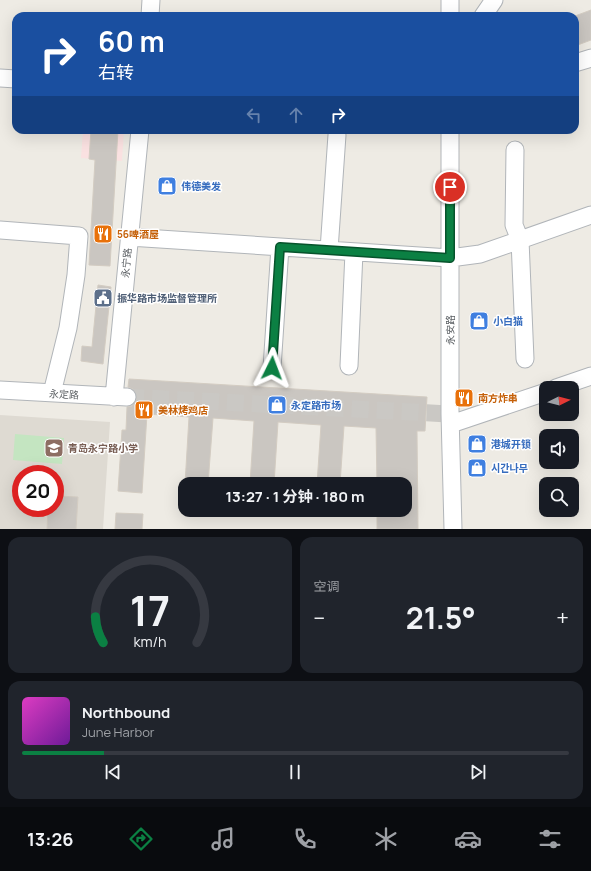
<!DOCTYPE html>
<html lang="zh">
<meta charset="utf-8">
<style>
:root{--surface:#171b24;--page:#20242c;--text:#f1f3f6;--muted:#9ea1a6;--line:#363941;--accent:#0b8043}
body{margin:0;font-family:Manrope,"Noto Sans SC","Noto Sans KR",sans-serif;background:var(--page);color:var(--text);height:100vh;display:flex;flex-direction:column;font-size:15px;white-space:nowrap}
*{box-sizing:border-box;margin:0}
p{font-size:13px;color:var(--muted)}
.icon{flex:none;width:22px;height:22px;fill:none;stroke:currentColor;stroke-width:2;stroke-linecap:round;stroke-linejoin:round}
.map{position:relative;height:529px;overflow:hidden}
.details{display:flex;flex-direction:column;gap:8px;padding:8px;background:#0d0f14;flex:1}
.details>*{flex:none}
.top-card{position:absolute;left:12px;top:12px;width:567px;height:122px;border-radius:12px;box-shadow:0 4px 16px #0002;background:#1a4fa0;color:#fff;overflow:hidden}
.needle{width:26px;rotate:84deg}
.fabs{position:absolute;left:539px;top:381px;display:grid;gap:8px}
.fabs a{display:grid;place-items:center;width:40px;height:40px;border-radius:8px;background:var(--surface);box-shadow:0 4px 16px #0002;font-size:20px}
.speed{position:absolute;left:12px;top:465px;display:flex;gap:8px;font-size:20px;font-weight:700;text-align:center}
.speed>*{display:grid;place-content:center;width:52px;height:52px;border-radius:50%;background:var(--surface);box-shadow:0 4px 16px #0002;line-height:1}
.speed .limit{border:6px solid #d22;background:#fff;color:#111}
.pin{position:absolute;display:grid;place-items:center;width:34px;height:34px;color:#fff;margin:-17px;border:2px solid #fff;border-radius:50%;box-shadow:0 1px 4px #0007}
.me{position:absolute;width:44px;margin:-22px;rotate:3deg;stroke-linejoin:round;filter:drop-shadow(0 0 3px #0008)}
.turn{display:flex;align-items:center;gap:14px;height:84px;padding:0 20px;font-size:18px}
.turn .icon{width:52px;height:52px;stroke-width:2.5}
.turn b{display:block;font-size:28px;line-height:34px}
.lanes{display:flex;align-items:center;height:38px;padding:0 20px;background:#0003;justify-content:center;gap:20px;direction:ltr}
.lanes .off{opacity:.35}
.big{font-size:30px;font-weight:700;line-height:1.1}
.details .card{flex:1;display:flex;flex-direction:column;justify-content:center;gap:6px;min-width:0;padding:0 14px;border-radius:12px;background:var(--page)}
.details .dial{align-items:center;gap:0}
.dial svg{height:104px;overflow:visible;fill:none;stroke:var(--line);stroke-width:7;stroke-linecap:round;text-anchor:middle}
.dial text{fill:var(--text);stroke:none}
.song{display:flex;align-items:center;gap:12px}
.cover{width:48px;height:48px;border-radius:6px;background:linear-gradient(135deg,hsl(310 70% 55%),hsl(280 70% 35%))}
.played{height:4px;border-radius:2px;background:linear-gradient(90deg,var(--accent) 15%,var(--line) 15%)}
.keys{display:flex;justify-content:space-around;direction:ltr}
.heat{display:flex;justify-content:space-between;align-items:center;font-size:22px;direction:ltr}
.details .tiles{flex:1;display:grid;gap:8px;grid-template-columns:1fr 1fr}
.card:last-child{grid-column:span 2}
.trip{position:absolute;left:178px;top:477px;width:234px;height:40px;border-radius:12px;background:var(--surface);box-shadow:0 4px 16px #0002;font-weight:700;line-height:40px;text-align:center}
.tabs{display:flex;height:64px;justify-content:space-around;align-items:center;background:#090b0e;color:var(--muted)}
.tabs .icon{width:28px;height:28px}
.tabs .on{color:var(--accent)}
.tabs b{font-size:18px;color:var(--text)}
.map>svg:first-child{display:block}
</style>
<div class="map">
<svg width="591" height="529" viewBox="0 0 591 529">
<rect width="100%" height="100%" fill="#eeebe4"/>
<path fill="#dedad2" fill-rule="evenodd" d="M0,415L110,422L103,529H0ZM21,474H55V508H21Z"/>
<path fill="#fae1e1" d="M83,130H124L122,161L81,158Z"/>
<path fill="#c4e5c1" d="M15,434L64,438L62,464L13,460Z"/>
<path fill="#cac6c1" stroke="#d3ccc2" d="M591,10V40L575,46V16Z
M91,130H118L110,266L89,265L95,160L89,159Z
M98,285L111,287L103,364L81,361L82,346L92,347Z
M129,379L427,397L425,431H417L418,529H377V510H405V484H377L376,428L344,426L340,484H317L321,425L278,422L274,484H250L254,421L213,418L208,484H185L189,417L147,414L142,493L118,491L122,430H126L127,407L132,406L135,403L137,398L136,392L133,389L128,387Z
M55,496L78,497L76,529H47L48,508H55Z
M116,513L143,514L142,529H115Z"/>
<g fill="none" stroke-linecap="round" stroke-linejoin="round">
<path stroke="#cac8c4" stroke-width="17" stroke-dasharray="17 8" stroke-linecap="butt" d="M127,397L450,414"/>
<defs>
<path id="minor" d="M150,16L151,0
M450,16V0
M483,16L494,0
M575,63L591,58
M0,78L16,79
M450,130V414L453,529
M515,150L514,225L520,240L525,359
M0,230L79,236L76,275L68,328L52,393
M129,237L450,258L480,254L591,215
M329,250L337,135
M349,366L354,252
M272,368L280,247
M556,388L591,376
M0,390L127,397
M114,397L140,130
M451,424L546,392"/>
</defs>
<use href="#minor" stroke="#b1b5b9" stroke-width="19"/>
<use href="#minor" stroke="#fff" stroke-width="17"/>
</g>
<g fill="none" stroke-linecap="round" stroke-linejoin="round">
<defs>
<path id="route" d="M272,368L280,247L450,258V187"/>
</defs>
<use href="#route" stroke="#07532c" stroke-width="10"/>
<use href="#route" stroke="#0b8043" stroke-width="7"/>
</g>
<defs>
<symbol id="shop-square" viewBox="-11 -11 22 22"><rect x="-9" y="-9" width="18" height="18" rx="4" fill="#3f7fe0" stroke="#fff"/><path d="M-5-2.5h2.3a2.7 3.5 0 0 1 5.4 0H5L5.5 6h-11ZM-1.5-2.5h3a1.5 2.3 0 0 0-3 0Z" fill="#fff"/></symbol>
<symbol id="restaurant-square" viewBox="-11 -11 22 22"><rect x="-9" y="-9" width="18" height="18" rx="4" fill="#e8710a" stroke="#fff"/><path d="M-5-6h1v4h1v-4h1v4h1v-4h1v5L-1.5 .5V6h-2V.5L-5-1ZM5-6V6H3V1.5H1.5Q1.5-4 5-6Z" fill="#fff"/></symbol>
<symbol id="civic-square" viewBox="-11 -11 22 22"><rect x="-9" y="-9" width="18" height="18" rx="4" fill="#5c6f8a" stroke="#fff"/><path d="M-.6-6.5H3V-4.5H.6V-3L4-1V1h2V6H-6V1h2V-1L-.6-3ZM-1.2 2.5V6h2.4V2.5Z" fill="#fff"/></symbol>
<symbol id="school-square" viewBox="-11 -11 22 22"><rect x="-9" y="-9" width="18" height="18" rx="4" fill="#8d6e63" stroke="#fff"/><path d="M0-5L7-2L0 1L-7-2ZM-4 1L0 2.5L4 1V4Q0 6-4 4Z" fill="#fff"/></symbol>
</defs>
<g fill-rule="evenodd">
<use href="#shop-square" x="156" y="175" width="22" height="22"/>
<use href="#restaurant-square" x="92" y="223" width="22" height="22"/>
<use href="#civic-square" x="92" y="287" width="22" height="22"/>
<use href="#shop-square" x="468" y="310" width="22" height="22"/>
<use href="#restaurant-square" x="453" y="387" width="22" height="22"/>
<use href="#shop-square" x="266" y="394" width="22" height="22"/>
<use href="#restaurant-square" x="133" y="399" width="22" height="22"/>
<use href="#shop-square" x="466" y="433" width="22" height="22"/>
<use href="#school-square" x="43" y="437" width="22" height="22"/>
<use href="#shop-square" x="466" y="457" width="22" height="22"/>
</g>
<g text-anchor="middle" stroke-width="3" stroke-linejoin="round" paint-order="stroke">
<g font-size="10" font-weight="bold" fill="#366cbe" stroke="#fff" text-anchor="start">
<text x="181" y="190">伟德美发</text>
<text x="493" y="325">小白猫</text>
<text x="291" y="409">永定路市场</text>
<text x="491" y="448">港城开锁</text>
<text x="491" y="472">시간나무</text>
</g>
<g font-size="10" font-weight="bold" fill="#c56008" stroke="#fff" text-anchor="start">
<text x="117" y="238">56啤酒屋</text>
<text x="478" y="402">南方炸串</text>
<text x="158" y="414">美林烤鸡店</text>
</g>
<g font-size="10" fill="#5c6064" stroke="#fff">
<text transform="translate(126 263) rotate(-85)" y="4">永宁路</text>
<text transform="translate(450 330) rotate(-90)" y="4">永安路</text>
<text transform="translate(64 394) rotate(3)" y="4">永定路</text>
</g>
<g font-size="10" font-weight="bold" fill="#4e5e75" stroke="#fff" text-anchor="start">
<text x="117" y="302">振华路市场监督管理所</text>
</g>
<g font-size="10" font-weight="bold" fill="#785e54" stroke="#fff" text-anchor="start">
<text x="68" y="452">青岛永宁路小学</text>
</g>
</g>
</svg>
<div class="fabs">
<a><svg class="needle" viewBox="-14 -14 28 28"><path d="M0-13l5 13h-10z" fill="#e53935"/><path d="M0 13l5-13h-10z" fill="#9ea1a6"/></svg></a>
<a><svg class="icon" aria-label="sound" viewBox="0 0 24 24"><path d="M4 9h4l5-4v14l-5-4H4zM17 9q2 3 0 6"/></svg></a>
<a><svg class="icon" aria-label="search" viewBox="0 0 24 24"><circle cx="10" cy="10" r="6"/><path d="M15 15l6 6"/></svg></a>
</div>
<div class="speed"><div class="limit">20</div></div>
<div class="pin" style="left:450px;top:187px;background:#d93025"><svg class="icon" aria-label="arrive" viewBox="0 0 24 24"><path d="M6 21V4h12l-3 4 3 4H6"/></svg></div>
<svg class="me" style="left:272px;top:368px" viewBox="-20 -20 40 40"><path d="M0-17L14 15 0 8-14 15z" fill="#0b8043" stroke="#fff" stroke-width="4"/></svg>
<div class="trip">13:27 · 1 分钟 · 180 m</div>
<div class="top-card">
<div class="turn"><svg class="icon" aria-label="right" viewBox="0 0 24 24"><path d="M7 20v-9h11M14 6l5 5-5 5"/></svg><div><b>60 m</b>右转</div></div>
<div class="lanes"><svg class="icon off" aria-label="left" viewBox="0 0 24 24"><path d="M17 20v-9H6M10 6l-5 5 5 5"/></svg><svg class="icon off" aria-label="ahead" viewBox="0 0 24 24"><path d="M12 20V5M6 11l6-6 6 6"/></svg><svg class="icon" aria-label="right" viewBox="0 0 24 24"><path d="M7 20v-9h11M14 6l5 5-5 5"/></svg></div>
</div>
</div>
<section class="details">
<div class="tiles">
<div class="card dial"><svg viewBox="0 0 100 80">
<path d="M14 69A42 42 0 1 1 86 69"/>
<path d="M14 69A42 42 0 0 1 8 49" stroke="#0b8043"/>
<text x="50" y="56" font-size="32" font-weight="700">17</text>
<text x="50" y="72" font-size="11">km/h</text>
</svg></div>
<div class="card"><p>空调</p>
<div class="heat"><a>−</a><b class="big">21.5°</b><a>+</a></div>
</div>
<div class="card">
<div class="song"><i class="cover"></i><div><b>Northbound</b><p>June Harbor</p></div></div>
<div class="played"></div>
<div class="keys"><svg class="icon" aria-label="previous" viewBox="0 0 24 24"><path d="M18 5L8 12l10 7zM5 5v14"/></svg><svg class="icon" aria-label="pause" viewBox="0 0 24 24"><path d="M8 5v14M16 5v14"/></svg><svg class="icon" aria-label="next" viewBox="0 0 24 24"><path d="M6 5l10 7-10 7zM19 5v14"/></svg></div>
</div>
</div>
</section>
<nav class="tabs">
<b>13:26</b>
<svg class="icon on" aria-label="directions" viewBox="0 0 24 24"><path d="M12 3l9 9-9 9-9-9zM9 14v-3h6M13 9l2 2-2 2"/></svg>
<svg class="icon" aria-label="music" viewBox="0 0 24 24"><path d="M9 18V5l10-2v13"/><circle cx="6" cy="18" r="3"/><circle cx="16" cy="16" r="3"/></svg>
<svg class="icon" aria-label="phone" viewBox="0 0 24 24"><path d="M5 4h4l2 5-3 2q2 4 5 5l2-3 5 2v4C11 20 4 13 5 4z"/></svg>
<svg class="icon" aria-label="climate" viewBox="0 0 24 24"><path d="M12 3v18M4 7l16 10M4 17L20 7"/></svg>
<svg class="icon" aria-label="car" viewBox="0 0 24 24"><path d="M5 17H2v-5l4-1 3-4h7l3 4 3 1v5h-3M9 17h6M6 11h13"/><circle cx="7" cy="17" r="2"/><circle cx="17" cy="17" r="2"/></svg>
<svg class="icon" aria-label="filters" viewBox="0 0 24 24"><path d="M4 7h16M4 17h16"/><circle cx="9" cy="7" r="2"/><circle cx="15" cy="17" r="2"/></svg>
</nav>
